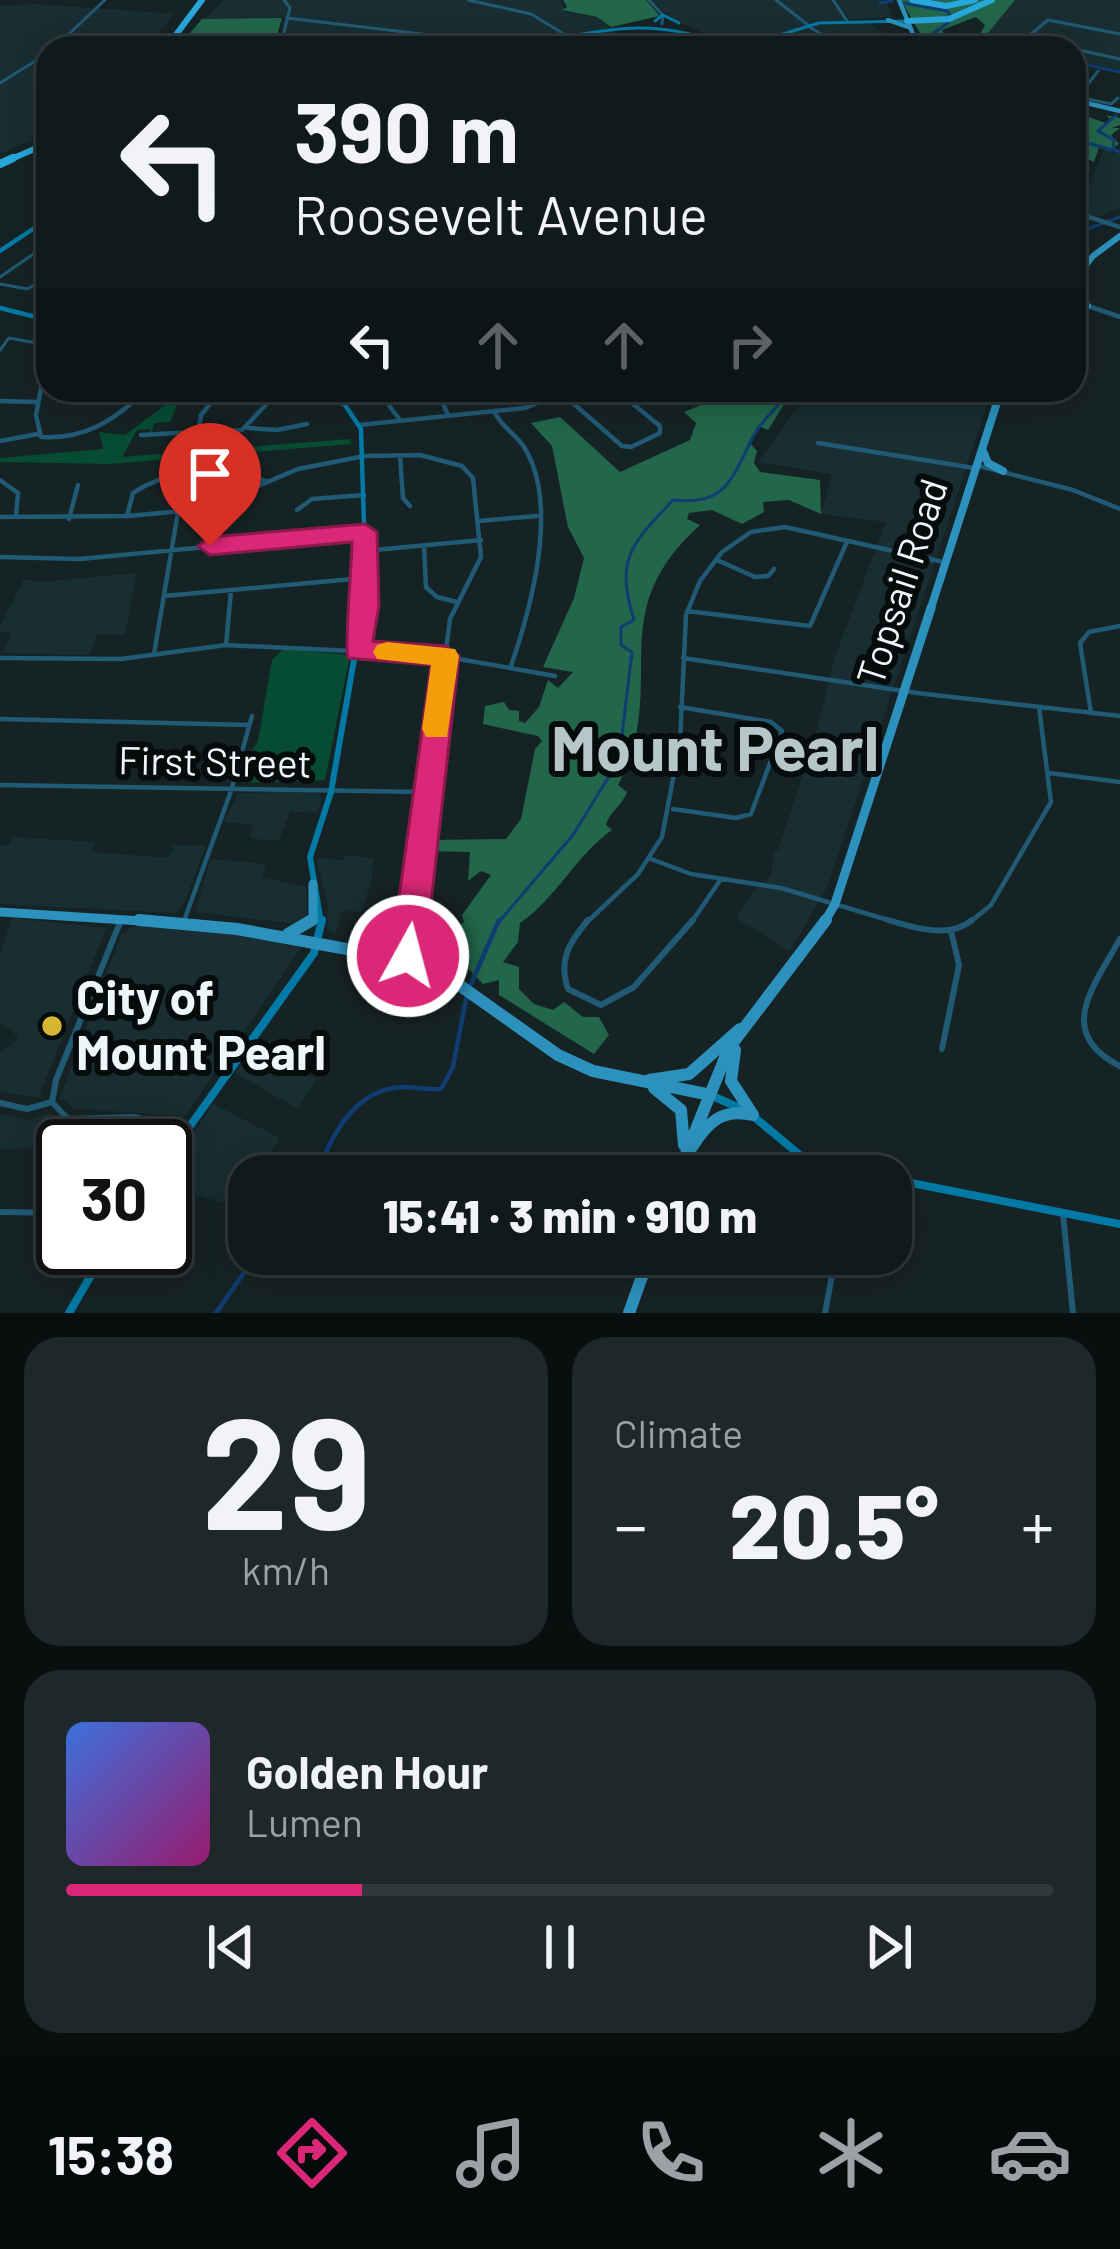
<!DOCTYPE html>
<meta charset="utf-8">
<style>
:root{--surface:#101a1c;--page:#1e2729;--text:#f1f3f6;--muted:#9ca1a3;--line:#30383b;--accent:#db2777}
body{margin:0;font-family:Barlow,sans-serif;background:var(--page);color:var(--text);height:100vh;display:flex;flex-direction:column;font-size:45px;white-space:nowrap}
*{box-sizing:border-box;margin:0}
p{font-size:39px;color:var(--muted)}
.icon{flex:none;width:66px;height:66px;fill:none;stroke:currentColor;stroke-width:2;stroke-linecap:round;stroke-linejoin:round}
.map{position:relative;height:1313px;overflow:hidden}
.side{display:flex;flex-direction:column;gap:24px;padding:24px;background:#090e0f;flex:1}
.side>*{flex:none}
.top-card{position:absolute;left:36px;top:36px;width:1050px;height:366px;border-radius:36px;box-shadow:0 6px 30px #0003,0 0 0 3px var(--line);background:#101a1c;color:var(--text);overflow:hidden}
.speed{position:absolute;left:36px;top:1119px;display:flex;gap:24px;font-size:60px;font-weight:700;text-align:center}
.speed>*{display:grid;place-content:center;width:156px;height:156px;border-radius:50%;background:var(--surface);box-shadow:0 6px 30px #0003,0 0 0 3px var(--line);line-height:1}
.speed .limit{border:6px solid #111;border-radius:18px;background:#fff;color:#111}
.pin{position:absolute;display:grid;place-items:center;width:102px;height:102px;color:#fff;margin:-123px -51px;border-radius:50% 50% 50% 0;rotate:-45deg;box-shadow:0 0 12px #0007}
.pin .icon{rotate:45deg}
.me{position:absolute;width:132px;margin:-66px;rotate:7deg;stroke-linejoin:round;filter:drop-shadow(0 0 9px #0008)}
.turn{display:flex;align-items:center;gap:42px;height:252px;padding:0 60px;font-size:54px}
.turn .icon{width:156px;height:156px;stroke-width:2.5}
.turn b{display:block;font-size:84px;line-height:102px}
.lanes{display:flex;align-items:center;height:114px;padding:0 60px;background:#0003;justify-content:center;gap:60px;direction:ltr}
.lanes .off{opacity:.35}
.big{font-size:90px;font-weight:800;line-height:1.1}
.side .widget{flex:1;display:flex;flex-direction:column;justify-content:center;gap:18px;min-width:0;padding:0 42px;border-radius:36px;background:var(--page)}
.side .dial{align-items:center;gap:0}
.dial b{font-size:156px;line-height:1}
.song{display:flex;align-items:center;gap:36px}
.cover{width:144px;height:144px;border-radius:18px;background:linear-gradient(135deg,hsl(220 70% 55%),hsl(320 70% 35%))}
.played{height:12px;border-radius:6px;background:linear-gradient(90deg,var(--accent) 30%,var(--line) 30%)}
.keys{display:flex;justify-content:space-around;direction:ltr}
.heat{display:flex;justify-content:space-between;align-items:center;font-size:66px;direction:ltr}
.side .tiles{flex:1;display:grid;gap:24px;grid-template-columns:1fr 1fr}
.widget:last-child{grid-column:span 2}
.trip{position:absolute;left:228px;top:1155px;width:684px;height:120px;border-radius:36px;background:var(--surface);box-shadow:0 6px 30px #0003,0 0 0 3px var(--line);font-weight:800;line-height:120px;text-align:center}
.tab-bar{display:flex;height:192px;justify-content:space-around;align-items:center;background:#060a0b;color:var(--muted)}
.tab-bar .icon{width:84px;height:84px}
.tab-bar .selected{color:var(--accent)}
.tab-bar b{font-size:54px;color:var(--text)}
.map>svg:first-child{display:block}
</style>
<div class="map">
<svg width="1120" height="1313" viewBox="0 0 1120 1313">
<rect width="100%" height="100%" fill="#162325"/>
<path fill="#192e32" d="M223,0H560L564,11L599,19L611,27L624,48H187L190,43H279L284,17L205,19Z
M650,0H885L893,17L844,20L869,22L896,44L883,48H749L727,43L675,20Z
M1015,0H1120V70L1081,62L1074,70V48H1018L981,40Z
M35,4L174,14L146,48H48V133L0,154V6Z
M1104,149L1120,153V208L1097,217L1078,211Z
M849,390H992L827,887L790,951L736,918L753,891L771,877L774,851L778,850L815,738L835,657L886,522L821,514L832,474L758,462L806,396L845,394Z
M136,573L125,635L97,634L89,655L3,653L12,633L0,632V626L24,579L42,582Z
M238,793L317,792L322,799L317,813L290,812L279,840H265L249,838L253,825L224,822Z
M12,837L95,842L91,852L169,858L174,845L206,846L182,908L175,913L0,904V845L8,846Z
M345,855L373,858L372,877L362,912L342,911L335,935L327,930L328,905L316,858L343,860Z
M210,859L266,864L262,877L306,887L307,918L297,924L196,912Z
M12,918L106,928L38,1098L0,1091V1053L19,1037L0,1023V954Z
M134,926L248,936L301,948L185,1116L74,1109L60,1098L121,935Z
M255,1043L317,1079L298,1109L235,1073Z
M213,1104L280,1138L258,1176H249V1193L242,1206L165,1189V1175Z
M49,1113L72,1122L150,1125L172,1133L165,1147L0,1149V1114L29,1120Z"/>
<path fill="#054c33" d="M185,390H192L177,405L170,422L154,423L151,436L150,429L137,430L122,457L350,439L352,444L110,464L0,462V458L103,449L99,432L125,435Z
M283,649L350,655L325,780L243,783L248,756L258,741L272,660Z"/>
<path fill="#22664b" d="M563,0H646L660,16L611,27L597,17L562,10L567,7Z
M901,0H1015L982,40L1018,48L953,40L978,38L985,25L976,17L942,30L947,39L925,42Z
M282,18L275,42L269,45L191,43L187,48H177L202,19Z
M1077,114L1082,120L1083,115L1106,123L1111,120L1106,115L1120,118V125L1112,128H1120L1111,135L1119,144L1109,151L1099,147L1094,162L1074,153Z
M712,390H808L786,401L768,430L758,426L750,443L757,451L754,463L760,472L820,480L821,514L789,500L763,502L764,512L742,524L712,510L689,513L687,519L700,525C599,616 672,682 618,785L627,792C622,806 609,812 606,825L612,830C575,856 557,898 520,923L518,942L503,962L519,967V989L534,1004L553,1010L564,1002L583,1017H599L609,1035L594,1054L499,995V980L483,984L462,962L430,954L428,949L464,922L462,915L491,875L481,871L468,881L470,852L429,851L430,840L506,839L521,819L535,749L542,741L538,736L483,724L485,706L504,702L509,710L519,711V721L525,723L539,707L548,680L558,688L573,672L543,667L574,598L584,558L568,527L552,446L531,423L560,417L620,472L690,440L696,423L684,412L706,403Z"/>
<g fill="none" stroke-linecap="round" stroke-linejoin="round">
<path stroke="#0f3c71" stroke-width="3" d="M880,3L892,1
M903,3L947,11L951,16
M948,23L932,34L1012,48
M1074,62L1120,72
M1116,115L1098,131L1114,140L1113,149L1120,152
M1074,139L1112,150
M1074,234L1120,217
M498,923L573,835L619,760L632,652L621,645V627L634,620C615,558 631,545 673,500C728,506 732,477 754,435C763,419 780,404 792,390"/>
<path stroke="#0f3c71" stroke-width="4.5" d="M471,984L499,920
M316,1176C331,1137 353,1090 401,1087C414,1087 427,1090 441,1089L453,1067L466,999
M216,1313L246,1270L312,1254"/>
<path stroke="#215a75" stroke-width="3" d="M468,0L531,14L569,37
M649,0L663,15L662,24
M833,0L847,21
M287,18L430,35L467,48
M808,26L844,48
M1069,48L1030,35L1048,20L1120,34
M1074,49L1120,59
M1074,96L1111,104L1118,98
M1078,97L1098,71
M0,277L48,244
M0,284L27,289L48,277
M0,350L9,338L48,345
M47,361L48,354"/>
<path stroke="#215a75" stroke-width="4.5" d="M47,358L36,415L41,437C86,440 115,419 147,390
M221,390L201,415L198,434L242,430L280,390
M378,390L399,419
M437,390L448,415
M558,390L622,446L631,447L660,433V426L616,390
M95,396L136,400
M0,401L36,402
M494,411C501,427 515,433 524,447C560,504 531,608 511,666
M248,428L277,430L307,424
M141,435L196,432
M0,441L38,434
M818,443L974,468
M400,456L403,498L410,506
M0,480L18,493L16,517
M297,510L312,499L364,495
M127,516L133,493C170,468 227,465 268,482
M0,517L128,516L204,509L298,469L365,456L420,455L462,466L473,478L481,557L450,619L412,923
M69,519L78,485
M479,521L537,516
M424,546L426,587L437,597L457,602
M364,551L481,540
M0,557L80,559L365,532
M717,560L755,577L768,576L774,569
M164,596L364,578
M687,611L810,626L846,544
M226,645L231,591
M154,654L178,512
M0,658L121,659L226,645L436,655L555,676
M683,658L917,693L1120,716
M1091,713L1080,643L1089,632L1120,626
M0,719L249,725
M1049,773L1120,782
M0,785L426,792
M673,809L736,818L751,814L782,731L771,722L680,707
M651,859L691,874L781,888L898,923
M184,921L231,791L252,716
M586,923L638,874L662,837L680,742L686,615L700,581L722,552L751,532L785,527L943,562
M691,923L721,879
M969,923L991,905L1051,802L1039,707"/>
<path stroke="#215a75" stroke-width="6" d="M121,920L56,1080L52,1102L68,1119L134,1117L187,1129
M588,920C569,943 558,960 568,989L601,1005L634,987L693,920
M888,920C914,928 950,939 972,920
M1120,939C1094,986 1054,1033 1120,1066
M408,957L413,920
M942,1049L959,965L951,931
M0,1103L27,1109L52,1102
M0,1212L63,1213
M1063,1214L1073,1313
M825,1313L836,1254"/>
<path stroke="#215a75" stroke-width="3" d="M776,0L808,25
M54,48L105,0
M280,48L290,8L284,0
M0,83L48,53"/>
<path stroke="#215a75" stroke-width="4.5" d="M1074,212L1120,227
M1074,301L1120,317
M359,425L525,408L570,390
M975,465L1073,490L1120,509"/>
<path stroke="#027aa5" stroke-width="3" d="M655,21L663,15L679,23
M518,48C599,30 652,14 731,48
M737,48L819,23L907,21"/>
<path stroke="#027aa5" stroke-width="4.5" d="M0,251L48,219
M0,308L48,320
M315,390L345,405L361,429L366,588L362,611"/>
<path stroke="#027aa5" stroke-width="6" d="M321,923L310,857L331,792L363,608"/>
<path stroke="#027aa5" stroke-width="8" d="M710,1095L742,1109
M753,1116L807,1161L875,1176
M165,1161L314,953L322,920
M891,1179L1120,1224
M69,1313L107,1248"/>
<path stroke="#2d91bd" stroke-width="4.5" d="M899,0L913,34L927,48
M888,20L908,27
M1074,100L1120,111"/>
<path stroke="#2d91bd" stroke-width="6" d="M1074,281L1093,256L1120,236
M1074,297L1088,306"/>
<path stroke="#2d91bd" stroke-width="8" d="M983,451L988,463L1003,471
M930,611L1001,390"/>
<path stroke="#2d91bd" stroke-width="9" d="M0,912L173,923
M307,923L313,920V884
M824,923L835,904L931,608"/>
<path stroke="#2d91bd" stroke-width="12" d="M139,920L237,929L407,960L462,987L558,1055L593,1071L706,1094
M288,934L312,920
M735,1050L731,1081L753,1115
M649,1080L689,1074L740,1029
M654,1088L681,1110L684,1145
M692,1147C708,1122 722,1108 753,1115
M677,1176L729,1048L826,920
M629,1313L650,1254"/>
<path stroke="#27a7dc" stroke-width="6" d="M912,0L946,6L975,0
M907,21L949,19L992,0
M166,48L202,0
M7,161L48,143"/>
<path stroke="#27a7dc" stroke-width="8" d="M0,164L13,158"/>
</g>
<path fill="#db2777" stroke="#8e194d" stroke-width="3" d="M365,524L377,532L379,605L373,641L446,646L459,656L425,956L420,967L408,971L396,967L391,956L431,665L348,658C344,649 352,562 352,542L210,555L198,546L210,537Z"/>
<path fill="#f59e0b" d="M387,642L455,649L459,656L447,737H426L422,729L431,665L377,659L373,652L377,645Z"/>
<circle fill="#d6b534" stroke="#060b0c" stroke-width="4.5" cx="52" cy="1026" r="12"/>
<g text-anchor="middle" stroke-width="12" stroke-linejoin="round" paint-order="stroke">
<g font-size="39" fill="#eef7f8" stroke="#060b0c">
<text transform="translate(902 582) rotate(-72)" y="14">Topsail Road</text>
<text transform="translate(215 762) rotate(1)" y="14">First Street</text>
</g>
<g font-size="48" font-weight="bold" fill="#eef7f8" stroke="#060b0c" text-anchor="start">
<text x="76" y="1015">City of<tspan x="76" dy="55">Mount Pearl</tspan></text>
</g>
<g font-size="63" font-weight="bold" fill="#b6c6c9" stroke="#060b0c">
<text x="715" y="771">Mount Pearl</text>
</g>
</g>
</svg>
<div class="speed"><div class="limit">30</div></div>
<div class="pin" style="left:210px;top:546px;background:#d93025"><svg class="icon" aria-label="arrive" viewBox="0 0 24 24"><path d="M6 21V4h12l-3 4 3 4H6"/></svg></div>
<svg class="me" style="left:408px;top:956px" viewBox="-20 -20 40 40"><circle r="17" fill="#db2777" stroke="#fff" stroke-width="3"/><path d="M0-11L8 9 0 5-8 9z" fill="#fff"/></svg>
<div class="trip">15:41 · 3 min · 910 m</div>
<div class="top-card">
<div class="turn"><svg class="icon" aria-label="left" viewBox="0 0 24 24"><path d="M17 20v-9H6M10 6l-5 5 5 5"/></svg><div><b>390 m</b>Roosevelt Avenue</div></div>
<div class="lanes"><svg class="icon" aria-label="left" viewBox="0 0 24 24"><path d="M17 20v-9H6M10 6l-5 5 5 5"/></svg><svg class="icon off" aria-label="ahead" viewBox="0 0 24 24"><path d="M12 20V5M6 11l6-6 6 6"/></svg><svg class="icon off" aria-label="ahead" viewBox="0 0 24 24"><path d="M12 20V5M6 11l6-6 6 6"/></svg><svg class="icon off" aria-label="right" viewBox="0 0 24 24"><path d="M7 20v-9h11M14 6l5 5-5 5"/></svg></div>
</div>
</div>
<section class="side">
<div class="tiles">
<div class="widget dial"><b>29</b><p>km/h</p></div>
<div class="widget"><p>Climate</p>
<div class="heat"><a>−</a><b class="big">20.5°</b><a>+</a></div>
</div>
<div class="widget">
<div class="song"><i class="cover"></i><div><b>Golden Hour</b><p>Lumen</p></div></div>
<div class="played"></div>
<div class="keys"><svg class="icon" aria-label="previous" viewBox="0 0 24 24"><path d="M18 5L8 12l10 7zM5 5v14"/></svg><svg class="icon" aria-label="pause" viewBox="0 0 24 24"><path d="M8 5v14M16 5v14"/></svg><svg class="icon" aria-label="next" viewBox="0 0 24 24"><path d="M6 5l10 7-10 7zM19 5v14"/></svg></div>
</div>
</div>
</section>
<nav class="tab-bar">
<b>15:38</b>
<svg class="icon selected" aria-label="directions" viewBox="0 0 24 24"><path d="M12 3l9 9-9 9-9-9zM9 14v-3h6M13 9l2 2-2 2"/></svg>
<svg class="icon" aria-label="music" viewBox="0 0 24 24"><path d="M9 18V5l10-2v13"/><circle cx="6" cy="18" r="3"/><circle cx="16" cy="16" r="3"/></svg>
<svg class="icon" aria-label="phone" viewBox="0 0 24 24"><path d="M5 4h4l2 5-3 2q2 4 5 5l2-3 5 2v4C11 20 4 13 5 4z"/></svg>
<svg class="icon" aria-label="climate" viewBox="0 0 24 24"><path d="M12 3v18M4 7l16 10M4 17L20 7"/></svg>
<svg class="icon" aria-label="car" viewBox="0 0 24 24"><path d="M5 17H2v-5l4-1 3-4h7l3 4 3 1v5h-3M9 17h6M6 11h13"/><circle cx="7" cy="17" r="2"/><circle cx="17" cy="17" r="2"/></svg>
</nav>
